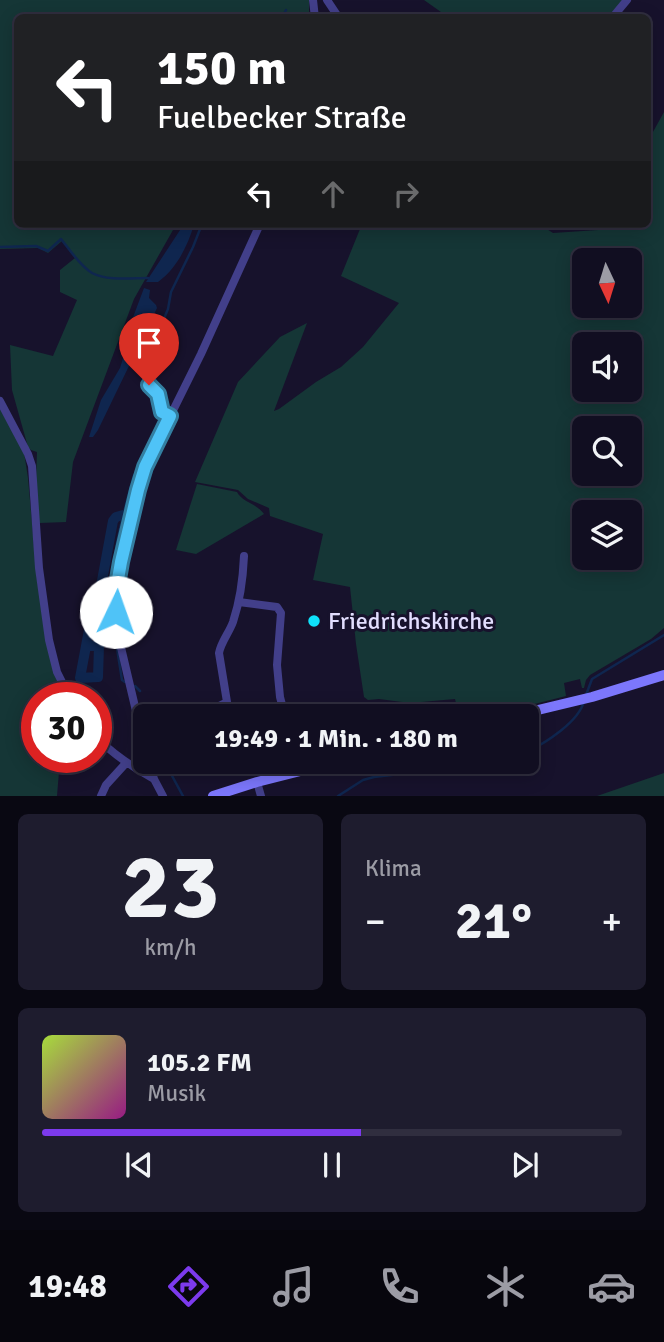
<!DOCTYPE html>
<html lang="de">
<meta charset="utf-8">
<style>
:root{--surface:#110e21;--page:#1e1c2e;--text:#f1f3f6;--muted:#9c9ca5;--line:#302e3f;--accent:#7c3aed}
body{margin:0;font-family:Signika,sans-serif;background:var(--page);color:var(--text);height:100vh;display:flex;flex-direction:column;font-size:26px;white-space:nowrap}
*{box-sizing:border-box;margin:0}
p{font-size:23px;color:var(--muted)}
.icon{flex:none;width:38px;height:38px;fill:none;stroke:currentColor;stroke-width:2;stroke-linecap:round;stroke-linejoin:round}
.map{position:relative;height:796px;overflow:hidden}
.side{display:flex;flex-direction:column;gap:18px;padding:18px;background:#090812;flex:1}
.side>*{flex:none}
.top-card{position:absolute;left:14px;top:14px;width:637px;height:214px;border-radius:10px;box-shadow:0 4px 18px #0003,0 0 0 2px var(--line);background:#202124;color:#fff;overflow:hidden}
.needle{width:46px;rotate:176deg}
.buttons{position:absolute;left:572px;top:248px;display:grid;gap:14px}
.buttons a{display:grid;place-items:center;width:70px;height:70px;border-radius:10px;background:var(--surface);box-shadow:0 4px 18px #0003,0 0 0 2px var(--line);font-size:35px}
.speed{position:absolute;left:21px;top:682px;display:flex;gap:14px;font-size:35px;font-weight:700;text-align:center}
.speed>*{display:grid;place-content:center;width:91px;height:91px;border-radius:50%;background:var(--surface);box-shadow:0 4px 18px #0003,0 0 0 2px var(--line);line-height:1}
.speed .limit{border:10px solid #d22;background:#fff;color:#111}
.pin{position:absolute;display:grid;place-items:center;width:60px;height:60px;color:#fff;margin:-72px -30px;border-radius:50% 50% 50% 0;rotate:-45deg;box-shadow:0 0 7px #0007}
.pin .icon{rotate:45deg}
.me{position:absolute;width:77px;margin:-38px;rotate:3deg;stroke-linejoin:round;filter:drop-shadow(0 0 5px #0008)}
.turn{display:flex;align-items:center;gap:24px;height:147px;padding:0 28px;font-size:32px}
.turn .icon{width:91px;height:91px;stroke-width:2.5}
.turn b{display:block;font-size:49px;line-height:60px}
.lanes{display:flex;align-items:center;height:66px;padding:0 28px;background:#0003;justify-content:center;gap:35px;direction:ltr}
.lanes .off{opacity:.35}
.big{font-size:52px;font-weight:700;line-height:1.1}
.side .card{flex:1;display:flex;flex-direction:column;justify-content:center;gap:10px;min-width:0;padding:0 24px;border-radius:10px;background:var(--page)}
.side .dial{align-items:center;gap:0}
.dial b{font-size:91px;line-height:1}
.song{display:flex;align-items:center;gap:21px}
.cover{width:84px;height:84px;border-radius:10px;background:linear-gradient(135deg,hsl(80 70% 55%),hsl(310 70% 35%))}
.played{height:7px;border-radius:4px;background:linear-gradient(90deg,var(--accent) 55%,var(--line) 55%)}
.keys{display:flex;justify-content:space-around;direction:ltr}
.heat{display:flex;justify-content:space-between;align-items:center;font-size:38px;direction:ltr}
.side .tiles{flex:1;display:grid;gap:18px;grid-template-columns:1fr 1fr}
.card:last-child{grid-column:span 2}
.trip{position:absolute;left:133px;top:704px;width:406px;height:70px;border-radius:10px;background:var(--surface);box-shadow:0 4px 18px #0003,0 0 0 2px var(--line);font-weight:700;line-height:70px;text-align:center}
.tabs{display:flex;height:112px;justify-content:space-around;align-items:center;background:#07060d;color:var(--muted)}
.tabs .icon{width:49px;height:49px}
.tabs .on{color:var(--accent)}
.tabs b{font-size:32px;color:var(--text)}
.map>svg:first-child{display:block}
</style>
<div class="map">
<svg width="664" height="796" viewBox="0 0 664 796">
<rect width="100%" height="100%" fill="#17122c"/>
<path fill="#153636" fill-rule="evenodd" d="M0,0H309V17L18,18V224H163L173,230L134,299L73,462L66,522L39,523L36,481L37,452L31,450L28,447L12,390L10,345L53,356L77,300L60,292V270L75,258L62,241L48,253L38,248L0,249Z
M424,0H623L607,18L448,17Z
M664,112V628L651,639L590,675L586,680L584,688H582L580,679L564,683L566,696L495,714L456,703L455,699L410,703L379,699L368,700L364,697L356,644L350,587L313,580L323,534L270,516L269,508L248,499L238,490L195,482L238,382L280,337L307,323L274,411L279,409L316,382L341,367L363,347L399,303L341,276L362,224H539L553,233L598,230L601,224H648V141ZM584,261H630V306H584ZM584,345H630V390H584ZM584,429H630V474H584ZM584,513H630V558H584Z
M0,409L24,452L28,478L37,580L53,668L60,688L66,698H37V758H63L60,760L57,796H0Z
M197,484L237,492C242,502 256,503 264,514L196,554L176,550Z
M664,773V796H597Z"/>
<path fill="#0f264f" d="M184,224L194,225C187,247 177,268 158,282H146Z
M144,288L150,290L149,298L156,305L157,308L98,430L93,437H89L101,400L120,368L124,355L132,320Z"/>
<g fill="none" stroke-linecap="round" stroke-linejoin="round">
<path stroke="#0f264f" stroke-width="2.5" d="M282,18L286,10
M0,247L36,246L48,251L61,239C70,250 80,266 92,273C107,281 131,278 148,278
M167,407L147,359L168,309L171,292L193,247L202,224
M141,458L165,417
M112,613C108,567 122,518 134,475
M113,623L122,680L125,682
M135,686L140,691
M586,695L592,679L664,635
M527,752C545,743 579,722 584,701
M164,761L183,796
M338,796L363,780L374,777L427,771L494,761"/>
<path stroke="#0f264f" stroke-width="10" d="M99,597H95L86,646H99L101,604H105L103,597H99L113,521L116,517L123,515
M86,646H99L98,677L80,678Z"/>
<path stroke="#423f8a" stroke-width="8" d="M313,0L315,18
M327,0L339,18
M612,18L627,0
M149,385L158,394L162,412L170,416
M0,401L28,454L32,466L39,568L49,640L57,672L70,698
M239,602L277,607L281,613L277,665L280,697L285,716
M136,710L203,714L227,702L219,653C221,642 229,633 233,622C240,601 243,579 244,556
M96,737C114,755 132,767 154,779
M145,749L119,639L116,612L117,585L121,562L145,467L201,354L260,224
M149,761L154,779L163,796
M296,761L299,772
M257,782L261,796
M101,796L106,785L126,763"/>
<path stroke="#7c77fc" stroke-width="10" d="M513,716L592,697L664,675
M213,796L257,782L340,761"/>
</g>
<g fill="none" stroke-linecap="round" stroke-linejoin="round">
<defs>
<path id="route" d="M116,612L117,585L121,562L138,490L145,467L170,416L162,412L158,394L149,385"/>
</defs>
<use href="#route" stroke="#337fa1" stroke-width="18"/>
<use href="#route" stroke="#4fc3f7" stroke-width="12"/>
</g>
<circle fill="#0fe1fa" stroke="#17122c" stroke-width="2.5" cx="314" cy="621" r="7"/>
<g text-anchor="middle" stroke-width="6" stroke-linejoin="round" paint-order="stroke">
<g font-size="24" fill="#e2defe" stroke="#17122c" text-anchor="start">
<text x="328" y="629">Friedrichskirche</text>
</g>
</g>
</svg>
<div class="buttons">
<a><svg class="needle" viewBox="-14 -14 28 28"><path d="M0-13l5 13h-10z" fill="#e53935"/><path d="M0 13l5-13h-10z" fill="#9c9ca5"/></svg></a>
<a><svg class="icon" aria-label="sound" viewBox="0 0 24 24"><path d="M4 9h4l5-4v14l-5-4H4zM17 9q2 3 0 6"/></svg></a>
<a><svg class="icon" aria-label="search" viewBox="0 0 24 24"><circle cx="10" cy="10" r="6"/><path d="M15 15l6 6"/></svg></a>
<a><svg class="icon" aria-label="layers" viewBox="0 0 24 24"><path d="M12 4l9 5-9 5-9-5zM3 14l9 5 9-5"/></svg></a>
</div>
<div class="speed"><div class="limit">30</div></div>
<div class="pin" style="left:149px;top:385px;background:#d93025"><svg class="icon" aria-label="arrive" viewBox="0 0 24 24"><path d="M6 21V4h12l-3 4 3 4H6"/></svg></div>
<svg class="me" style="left:116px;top:612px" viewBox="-20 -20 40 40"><circle r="19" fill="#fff"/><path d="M0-13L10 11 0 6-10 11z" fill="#4fc3f7"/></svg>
<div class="trip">19:49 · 1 Min. · 180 m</div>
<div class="top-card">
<div class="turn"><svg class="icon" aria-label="left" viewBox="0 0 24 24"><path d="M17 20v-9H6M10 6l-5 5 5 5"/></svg><div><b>150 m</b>Fuelbecker Straße</div></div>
<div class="lanes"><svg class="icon" aria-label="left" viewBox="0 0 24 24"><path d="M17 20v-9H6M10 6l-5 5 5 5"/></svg><svg class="icon off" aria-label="ahead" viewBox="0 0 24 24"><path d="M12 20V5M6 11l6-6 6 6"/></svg><svg class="icon off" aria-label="right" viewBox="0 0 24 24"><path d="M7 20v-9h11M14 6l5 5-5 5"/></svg></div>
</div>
</div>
<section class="side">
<div class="tiles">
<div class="card dial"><b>23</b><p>km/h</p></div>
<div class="card"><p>Klima</p>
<div class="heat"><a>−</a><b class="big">21°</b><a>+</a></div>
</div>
<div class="card">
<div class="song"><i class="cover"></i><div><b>105.2 FM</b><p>Musik</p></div></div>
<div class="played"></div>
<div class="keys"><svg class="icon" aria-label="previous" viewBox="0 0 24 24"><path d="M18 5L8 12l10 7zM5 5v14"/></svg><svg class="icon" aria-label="pause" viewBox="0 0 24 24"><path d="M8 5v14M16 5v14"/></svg><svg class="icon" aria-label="next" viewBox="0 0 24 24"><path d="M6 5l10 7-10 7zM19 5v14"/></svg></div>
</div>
</div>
</section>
<nav class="tabs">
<b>19:48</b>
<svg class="icon on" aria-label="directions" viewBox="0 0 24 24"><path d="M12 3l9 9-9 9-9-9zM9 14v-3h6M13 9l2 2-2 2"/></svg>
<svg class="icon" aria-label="music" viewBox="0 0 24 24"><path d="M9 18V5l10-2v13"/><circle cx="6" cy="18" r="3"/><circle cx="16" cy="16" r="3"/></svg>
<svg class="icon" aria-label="phone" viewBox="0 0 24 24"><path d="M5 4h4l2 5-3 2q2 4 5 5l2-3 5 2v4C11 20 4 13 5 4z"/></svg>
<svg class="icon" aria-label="climate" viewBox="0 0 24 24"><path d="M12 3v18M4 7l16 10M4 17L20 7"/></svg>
<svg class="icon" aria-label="car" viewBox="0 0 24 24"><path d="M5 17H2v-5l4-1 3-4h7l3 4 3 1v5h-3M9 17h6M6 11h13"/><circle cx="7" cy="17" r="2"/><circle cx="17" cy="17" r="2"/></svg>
</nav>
